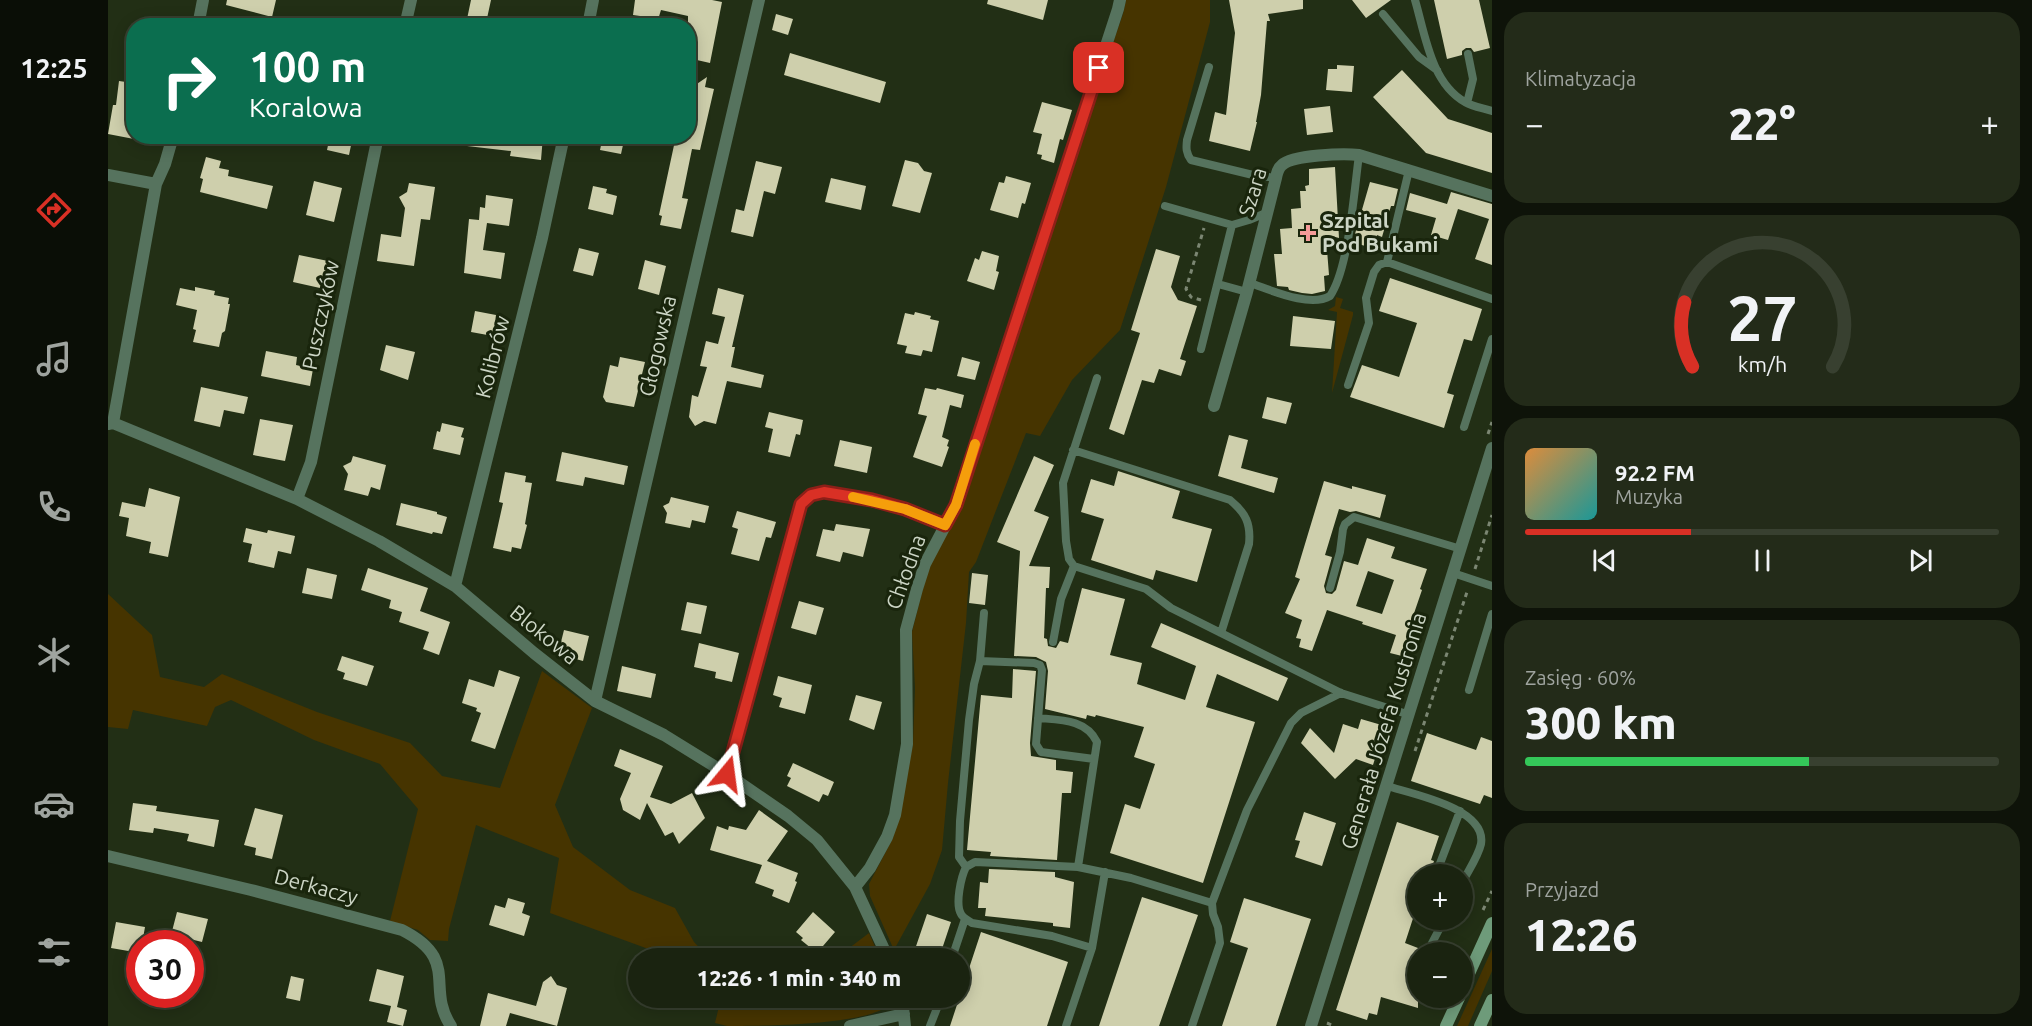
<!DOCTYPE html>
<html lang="pl">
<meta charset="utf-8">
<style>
:root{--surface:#1a2310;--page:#232b19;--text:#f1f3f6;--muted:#9fa49f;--line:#384030;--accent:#d93025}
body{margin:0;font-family:Ubuntu,sans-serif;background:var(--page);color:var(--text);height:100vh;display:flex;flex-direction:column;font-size:22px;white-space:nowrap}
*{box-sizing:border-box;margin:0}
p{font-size:20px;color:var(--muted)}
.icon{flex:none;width:33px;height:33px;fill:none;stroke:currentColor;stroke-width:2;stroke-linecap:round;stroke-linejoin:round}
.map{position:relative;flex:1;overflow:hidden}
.sheet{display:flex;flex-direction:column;gap:12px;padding:12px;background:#0e1309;width:540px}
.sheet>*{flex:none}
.banner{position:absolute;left:18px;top:18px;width:570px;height:126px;border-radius:24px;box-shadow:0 3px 15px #0003,0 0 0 2px var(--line);background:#0b6e4f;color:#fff;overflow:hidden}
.buttons{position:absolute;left:1299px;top:864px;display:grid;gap:12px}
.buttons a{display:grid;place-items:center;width:66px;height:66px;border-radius:50%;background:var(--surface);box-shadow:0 3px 15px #0003,0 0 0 2px var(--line);font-size:30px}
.speed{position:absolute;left:18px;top:930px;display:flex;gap:12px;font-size:30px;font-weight:700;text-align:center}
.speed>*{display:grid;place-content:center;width:78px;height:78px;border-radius:50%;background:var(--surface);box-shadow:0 3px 15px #0003,0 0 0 2px var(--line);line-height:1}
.speed .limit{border:9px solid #d22;background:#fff;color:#111}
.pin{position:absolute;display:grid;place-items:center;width:51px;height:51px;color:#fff;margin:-26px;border-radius:12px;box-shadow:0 3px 9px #0006}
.me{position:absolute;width:66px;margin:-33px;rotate:16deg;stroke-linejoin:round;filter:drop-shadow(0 0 4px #0008)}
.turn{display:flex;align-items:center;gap:21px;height:126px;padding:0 24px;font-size:27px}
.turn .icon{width:78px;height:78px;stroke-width:2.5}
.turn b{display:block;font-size:42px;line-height:51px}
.big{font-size:45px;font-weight:800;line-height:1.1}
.sheet .tile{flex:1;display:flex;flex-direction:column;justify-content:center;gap:9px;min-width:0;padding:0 21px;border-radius:24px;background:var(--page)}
.sheet .dial{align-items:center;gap:0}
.dial svg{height:156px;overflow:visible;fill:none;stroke:var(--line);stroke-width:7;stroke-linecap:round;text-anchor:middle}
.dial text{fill:var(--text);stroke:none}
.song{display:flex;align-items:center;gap:18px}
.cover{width:72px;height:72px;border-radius:9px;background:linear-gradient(135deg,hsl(30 70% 55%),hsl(180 70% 35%))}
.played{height:6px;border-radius:3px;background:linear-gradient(90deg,var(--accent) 35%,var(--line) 35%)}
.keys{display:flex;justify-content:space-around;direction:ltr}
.heat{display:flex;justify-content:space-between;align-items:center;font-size:33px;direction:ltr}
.charge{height:9px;border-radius:4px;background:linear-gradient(90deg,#34c759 60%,var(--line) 0)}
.trip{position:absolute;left:520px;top:948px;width:342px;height:60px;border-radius:30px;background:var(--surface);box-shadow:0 3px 15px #0003,0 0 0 2px var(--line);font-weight:800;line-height:60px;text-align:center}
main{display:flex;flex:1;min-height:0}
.tabs{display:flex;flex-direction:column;width:108px;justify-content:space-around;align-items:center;background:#0a0e06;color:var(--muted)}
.tabs .icon{width:42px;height:42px}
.tabs .active{color:var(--accent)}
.tabs b{font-size:27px;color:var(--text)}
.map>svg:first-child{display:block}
</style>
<main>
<nav class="tabs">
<b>12:25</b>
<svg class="icon active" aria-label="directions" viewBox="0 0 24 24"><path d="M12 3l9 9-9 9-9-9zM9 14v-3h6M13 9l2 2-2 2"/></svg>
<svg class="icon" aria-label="music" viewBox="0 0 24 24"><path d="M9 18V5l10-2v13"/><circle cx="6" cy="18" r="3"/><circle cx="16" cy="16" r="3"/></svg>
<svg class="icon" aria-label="phone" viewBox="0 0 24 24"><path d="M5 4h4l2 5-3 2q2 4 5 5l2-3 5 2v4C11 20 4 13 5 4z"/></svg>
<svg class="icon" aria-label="climate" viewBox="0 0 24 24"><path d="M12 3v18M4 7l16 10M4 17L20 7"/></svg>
<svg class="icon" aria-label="car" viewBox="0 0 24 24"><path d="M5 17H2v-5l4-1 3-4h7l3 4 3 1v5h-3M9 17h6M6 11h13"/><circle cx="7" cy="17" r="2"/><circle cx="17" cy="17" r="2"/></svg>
<svg class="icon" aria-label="filters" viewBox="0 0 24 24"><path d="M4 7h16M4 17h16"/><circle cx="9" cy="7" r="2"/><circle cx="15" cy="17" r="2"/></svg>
</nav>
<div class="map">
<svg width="1384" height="1026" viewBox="0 0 1384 1026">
<rect width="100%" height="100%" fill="#222f15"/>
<path fill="#463400" d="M1018,0H1102V22L1058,187L1012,330L964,380L932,436L918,433L868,562L861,572L858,623L840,783L834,850L822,884L786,950L762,896L761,884L785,838L805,744L807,688L804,632L819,573L1015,14Z
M1228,297L1235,299L1232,308L1245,312V315L1224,393L1229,312L1220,310L1227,306Z
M0,594L44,635L52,677L96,687L114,674L209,712L302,743L334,776L392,788L434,671L484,708L447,805L465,847L522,890L567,908L586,942L601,958H565L442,913L451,858L368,825L341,929L340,941L322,940L310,930L282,921L310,809L272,764L206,740L123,700L107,707L99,726L25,710L20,729L0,727Z
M761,933L772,958H728Z
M1384,949V971L1360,1026H1349Z
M613,998H785C782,1026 647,1026 619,1026L607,1023Z"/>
<path fill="#cecfac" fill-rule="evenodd" d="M119,0H168L164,17L118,5Z
M363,0H383L378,23L359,19Z
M527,0H604L614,2L602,63L580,58V16L553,10L548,26L531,22L532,16L525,15Z
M880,0H940L935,20L879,4Z
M1121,0H1195V9L1160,14L1162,21H1159L1153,95L1148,122H1149L1142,151L1101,141L1107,112L1118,115L1127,33Z
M1244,0H1283L1258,18Z
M1326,0H1371L1382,48L1366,52L1363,48H1358L1354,51V55L1339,59Z
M668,14L685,19L680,35L664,30Z
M682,53L778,82L772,103L676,75Z
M1229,65L1246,66L1244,92L1218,90L1220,69H1229Z
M1294,70L1340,119L1384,133V173L1318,153L1265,97Z
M599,77L597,87L606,89L592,150L584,149L574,198L580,199L573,229L552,225L554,216L551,215L568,136H580V90Z
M11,81L25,83L22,108L26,109V139L0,134L5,105H8Z
M934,102L964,110L955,140L952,139L946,163L933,159L934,155L929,154L934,134L925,132Z
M1222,106L1225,132L1199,135L1196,109Z
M222,136H245L241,155L219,150Z
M360,136H435L433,160L402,156L403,151L359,146Z
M495,136H517L513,154L492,150Z
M98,157L113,161L111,168L121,170L120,176L165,186L159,209L92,192L95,179L92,178Z
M797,160L810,163L816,171L824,173L812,213L784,206Z
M648,161L674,167L667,194L656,191L645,237L623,232L628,209L636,211Z
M1227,167L1231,238L1220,235L1218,237L1221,275L1216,276L1217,291L1204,294L1194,293L1181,290L1180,287L1169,286L1166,254H1174L1172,229L1184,228L1183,209L1193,208L1192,191H1198L1197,186L1201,185V169Z
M898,176L923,183L917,204L914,203L910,218L882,210L891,182L896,183Z
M723,178L758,186L753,210L717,202Z
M206,181L234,188L226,222L198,215Z
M1262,182L1290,189L1286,206H1283L1274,237L1269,235L1265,248L1250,244L1253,234H1247Z
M301,183L327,187L322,220L313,219L306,266L269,261L273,234L293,237L297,208L291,197L299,192Z
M485,186L499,189L498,193L509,196L505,215L480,209Z
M1343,192L1384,204V265L1367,259L1381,219L1350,209L1340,240L1323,235L1328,218L1298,210L1302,193L1339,204Z
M378,195L405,199L401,226L379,223L375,250L397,253L393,279L356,273L361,219L371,220L372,207L377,208Z
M471,248L491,253L485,276L465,271Z
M1048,249L1072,256L1063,287L1070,300L1089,306L1072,359L1078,361L1073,376L1051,369L1046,383L1034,380L1016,435L1001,429L1032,333L1023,330Z
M874,251L891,256L888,271L891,272L886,290L859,281L867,258L871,260Z
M191,255L220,261L217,278H214L212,288L185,282Z
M537,260L558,266L551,295L530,289Z
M1282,278L1374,309L1364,341L1356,339L1339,393L1346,395L1336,428L1242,397L1254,365L1291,377L1309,323L1271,311Z
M87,287L107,291L106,295L121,298L120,304H122L117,331L114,333L111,347L85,342L88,330L85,329L89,310L68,305L72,288L87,291Z
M610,288L636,295L624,347H627L623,367L656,375L653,388L619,381L608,424L596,421L587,426L581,417L584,395L590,397L599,367L592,366L598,341L610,344L617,317L604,314Z
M367,311L388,315L385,336L363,332Z
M807,312L823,316L822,319L831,321L824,352L815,350L813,356L797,353L799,346L789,344L797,313L806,315Z
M1185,316L1227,321L1223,349L1182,346Z
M278,345L307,352L300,380L272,370Z
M158,351L189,357L188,365L205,369L202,386L153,376Z
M512,357L537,362L526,407L498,402L495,397L502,365L510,367Z
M854,357L872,362L867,380L849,376Z
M93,387L140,397L136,414L116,410L112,427L86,421Z
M817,388L828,390L829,388L856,395L853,408L842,405L834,437L841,440L839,446L841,447L834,467L805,457L819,416L810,414Z
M1159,397L1184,403L1178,424L1154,418Z
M661,412L695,420L692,435L688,434L682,457L660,452L665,429L657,427Z
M152,419L185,425L177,461L145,455Z
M334,423L356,428L353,437L356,438L352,455L325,449L329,431L332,432Z
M1121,435L1140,440L1133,468L1170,478L1166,493L1110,476Z
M732,440L764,447L759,473L726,466Z
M454,452L520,466L516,485L477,477L475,486L448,481Z
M245,456L278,465L272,490L263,487L260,496L236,490L240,474L235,466L243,462Z
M926,456L946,465L926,511L941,517L921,566L942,567L941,588H938L936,638L939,639L940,646L948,648L952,641L960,643L974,588L1017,599L1002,655L1034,663L1029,684L1077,700L1088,666L1043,647L1053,623L1180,678L1170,701L1109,674L1098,707L1147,722L1095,883L1002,853L1017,804L1032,809L1047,764L1026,757L1036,727L988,715L987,717L979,715L978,719L937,709L940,671L938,662L928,657L906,656L912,551L889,542Z
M1010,471L1072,491L1064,518L1104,529L1089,582L1048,570L1045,580L983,560L996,519L973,512L983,479L1006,486Z
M397,472L418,476L417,482L424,483L417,524L419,525L413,549L404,547L403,552L385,548L395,503L391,502Z
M1216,481L1244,489V486L1278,495L1272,518L1248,511L1242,512L1231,509L1217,555L1224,557L1216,586L1218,593L1224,594L1228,590L1236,561L1250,565L1259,538L1287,547L1283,558L1319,569L1312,589L1314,590L1303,622L1308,624L1298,657L1282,653L1288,635L1254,624L1255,622L1219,610L1204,651L1191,647L1193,639L1188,638L1194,620L1177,613L1192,579L1187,577ZM1260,571L1286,580L1274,614L1248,606Z
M41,488L72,497L60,557L41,553L43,542L18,536L21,518L11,516L14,502L37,507Z
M563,497L601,506L597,523L584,520L582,528L557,523L559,513L555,506L561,503Z
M293,503L329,512V514L339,517L334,534L325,532L324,534L288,525Z
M629,511L668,522L663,538L658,537L651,561L623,554L630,529L624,527Z
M728,524L762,529L755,557L735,552L732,562L708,556L715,529L726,531Z
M138,528L159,533L160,530L187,536L183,554L170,551L166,568L140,562L144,544L135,542Z
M199,568L229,575L224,599L194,593Z
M260,568L320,588L312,611L342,622L331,655L315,649L321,632L291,622L294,612L281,608L283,600L253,590Z
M864,573L880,575L877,605L861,603Z
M691,601L716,608L708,635L683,628Z
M579,602L599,606L593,634L573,630Z
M456,630L481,636L475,661L450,654Z
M591,643L631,653L624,682L607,678L608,672L586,667Z
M234,656L266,666L259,686L235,679L237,673L229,670Z
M514,666L548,674L543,698L509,691Z
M905,669L928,671L922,743L923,756L948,760V770L965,772L963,793H954L949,860L882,856L883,852L859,850L873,695L904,698Z
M391,670L412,677L387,749L363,741L373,713L368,711L369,708L354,703L361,679L386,687Z
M670,676L704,685L697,714L671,707L674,698L665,695Z
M748,695L774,702L766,730L741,720Z
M1253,719L1277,726L1265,765L1248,759L1227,779L1193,743L1202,728L1226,753L1235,724L1250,729Z
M1319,733L1368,750L1373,737L1384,741V798L1376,795L1372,804L1303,781Z
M512,749L555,766L542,797L563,804L584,793L597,818L571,844L565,832L557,836L539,803L532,820L515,810L512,799L523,773L506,766Z
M685,763L726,782L720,796L715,794L711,802L679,786L683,778L679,776Z
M25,803L49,806L48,811L111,820L106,847L79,841L81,834L46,828L45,833L21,830Z
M147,808L175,815L164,859L147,855L148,848L136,845Z
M651,810L680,831L659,861L690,873L687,881L689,882L681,903L664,896L666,890L647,883L654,865L602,850L609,826L620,830L621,826L638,830Z
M1196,812L1228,823L1214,866L1187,857L1192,841L1187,840Z
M1289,822L1331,836L1323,860L1326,861L1322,874H1310V903L1297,943L1310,948V1008L1273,997L1269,1015L1261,1013L1259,1020L1228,1010Z
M881,869L947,872V877L966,882L962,928L945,926V923L877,916L878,908H870L872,882L880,883Z
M1034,897L1090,915L1051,1026H991Z
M400,898L417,903L414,913L422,916L416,936L381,925L387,905L397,908Z
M1136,898L1203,919L1168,1026H1114L1140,948L1122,942Z
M69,912L100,919L94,942L82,939L80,943L62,939Z
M705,912L727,932L709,953L693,940L695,938L688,932Z
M819,914L843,922L831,958H804Z
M8,922L37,927L34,944H32V953L3,948Z
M873,932L960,962L939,1026H842Z
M269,969L296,976L289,1007L299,1010L295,1026L279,1022L283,1006L261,1001Z
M183,976L196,979L192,1001L178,998Z
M443,976L449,985L459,988L449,1026L402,1013L398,1026H372L380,993L428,1006L435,982Z"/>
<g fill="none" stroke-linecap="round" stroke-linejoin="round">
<path stroke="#7c8773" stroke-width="3" stroke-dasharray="4.5 4.5" stroke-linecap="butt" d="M1093,300L1083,297L1078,289L1096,228
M1380,434L1384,422
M1367,569L1384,515
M1307,751L1359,592
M1375,910L1384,891
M1219,1023L1226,1026"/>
<path stroke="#56735e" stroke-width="8" d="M1307,0C1317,34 1323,83 1357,102C1365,107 1375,108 1384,111
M1275,14L1311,57L1329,70
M1101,67L1079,140C1078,148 1078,153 1083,160L1145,175L1168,178
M1359,103L1365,79L1360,54
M1057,206L1124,225L1141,220L1158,213
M1279,262L1301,170
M1142,283C1163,290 1202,308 1222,296C1241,268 1246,191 1251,155
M1110,284L1139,292
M1093,349L1124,225
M989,378L955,483L958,541L961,559L966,566L1038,589L1063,608L1233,693L1302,715
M1240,385L1261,323L1258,298L1266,272L1271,265L1279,262L1384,299
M1356,427L1384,339
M965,450L1122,500C1138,513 1143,524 1141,544L1113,633
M1345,573L1384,586
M1222,588L1232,552L1235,529L1237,524L1246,517L1353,549
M876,613L872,661L926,663L932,665L934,670L928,744L933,752L986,759
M945,642L953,599L966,566
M1361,690L1384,614
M930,718C952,720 978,719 989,742L970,867
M1279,786C1304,794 1379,808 1373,844C1370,857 1360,871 1354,883
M858,867L851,857L852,821L861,720L866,684L872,661
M1328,874L1352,811
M1324,943L1336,920
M984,948L944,936L864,923C860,920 855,918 853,914C847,904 853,877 858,867L867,862L970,867L1023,878L1104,903
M844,958L857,919
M822,1026L833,998
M958,1026L984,948L997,872
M1084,1026L1112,943L1110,927L1105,914L1104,903L1139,810L1183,723L1193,713L1233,693"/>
<path stroke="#56735e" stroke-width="12" d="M90,26L95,0
M297,26L303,0
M480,26L485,0
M0,175L48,184
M1106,406L1139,292L1168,178C1169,173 1170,168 1174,165C1184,155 1236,153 1251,155L1384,196
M5,423L48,184L57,164L65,136
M0,424L5,423L189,499L271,541L347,586L426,653L487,701L556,735L619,774L680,816L709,840L747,887L780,958
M189,499L203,462L270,136
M347,586L434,238L456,136
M487,701L651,0
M619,774L693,504C699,497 706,493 716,492C758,499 798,507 837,525
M0,856L143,890L294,930C353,960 317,987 343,1026
M747,887L762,868L779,837L787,815L799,744L798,630L809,589L817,564L848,505L1010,9L1012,0
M794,998L797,1026
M742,1026L796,1014
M1203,1026L1384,448"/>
<path stroke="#6e9b7a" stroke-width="12" d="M1354,989L1384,923
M1338,1026L1351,998
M1372,1026L1384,1000"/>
</g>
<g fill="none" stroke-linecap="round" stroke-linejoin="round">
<defs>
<path id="route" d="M619,774L693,504L703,495L716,492L764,500L797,509L837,525L848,505L991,68"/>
</defs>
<use href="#route" stroke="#8d1f18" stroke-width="15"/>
<use href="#route" stroke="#d93025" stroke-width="10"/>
<path stroke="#f59e0b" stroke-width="10" d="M745,497L797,509L837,525L848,505L867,444"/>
</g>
<path fill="#f59b99" stroke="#19250c" stroke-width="2" d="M1197 224h6v6h6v6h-6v6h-6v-6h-6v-6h6z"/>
<g text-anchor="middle" stroke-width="6" stroke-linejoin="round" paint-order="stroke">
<g font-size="21" fill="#ccd5c5" stroke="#19250c">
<text transform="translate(1145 192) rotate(-73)" y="7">Szara</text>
<text transform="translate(213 315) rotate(-78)" y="7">Puszczyków</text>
<text transform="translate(550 346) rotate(-77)" y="7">Głogowska</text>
<text transform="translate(385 357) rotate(-76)" y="7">Kolibrów</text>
<text transform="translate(798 572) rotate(-70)" y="7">Chłodna</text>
<text transform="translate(436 635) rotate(39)" y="7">Blokowa</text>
<text transform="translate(1276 731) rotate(-73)" y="7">Generała Józefa Kustronia</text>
<text transform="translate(208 887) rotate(15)" y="7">Derkaczy</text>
</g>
<g font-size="21" font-weight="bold" fill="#ccd5c5" stroke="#19250c" text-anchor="start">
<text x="1214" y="228">Szpital<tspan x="1214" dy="24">Pod Bukami</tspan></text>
</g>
</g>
</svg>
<div class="buttons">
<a>+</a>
<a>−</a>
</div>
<div class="speed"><div class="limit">30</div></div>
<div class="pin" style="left:991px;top:68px;background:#d93025"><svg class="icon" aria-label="arrive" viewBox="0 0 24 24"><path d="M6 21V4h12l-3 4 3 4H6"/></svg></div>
<svg class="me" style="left:619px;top:774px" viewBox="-20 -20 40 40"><path d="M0-17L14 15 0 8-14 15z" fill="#d93025" stroke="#fff" stroke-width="4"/></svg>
<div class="trip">12:26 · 1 min · 340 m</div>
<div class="banner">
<div class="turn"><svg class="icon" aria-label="right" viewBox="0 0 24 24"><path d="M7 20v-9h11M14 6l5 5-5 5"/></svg><div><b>100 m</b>Koralowa</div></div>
</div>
</div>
<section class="sheet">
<div class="tile"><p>Klimatyzacja</p>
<div class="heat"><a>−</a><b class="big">22°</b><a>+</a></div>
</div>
<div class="tile dial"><svg viewBox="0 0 100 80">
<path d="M14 69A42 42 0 1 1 86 69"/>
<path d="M14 69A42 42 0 0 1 10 36" stroke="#d93025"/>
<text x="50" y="56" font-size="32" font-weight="700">27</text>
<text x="50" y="72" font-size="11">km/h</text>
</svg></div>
<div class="tile">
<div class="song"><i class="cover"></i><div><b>92.2 FM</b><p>Muzyka</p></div></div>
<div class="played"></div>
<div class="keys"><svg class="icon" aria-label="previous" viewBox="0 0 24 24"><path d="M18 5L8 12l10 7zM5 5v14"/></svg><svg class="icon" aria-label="pause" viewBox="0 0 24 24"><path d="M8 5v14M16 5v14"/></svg><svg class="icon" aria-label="next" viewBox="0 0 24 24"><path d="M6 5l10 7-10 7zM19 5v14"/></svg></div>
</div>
<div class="tile"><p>Zasięg · 60%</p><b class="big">300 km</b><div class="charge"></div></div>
<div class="tile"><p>Przyjazd</p><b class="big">12:26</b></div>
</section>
</main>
